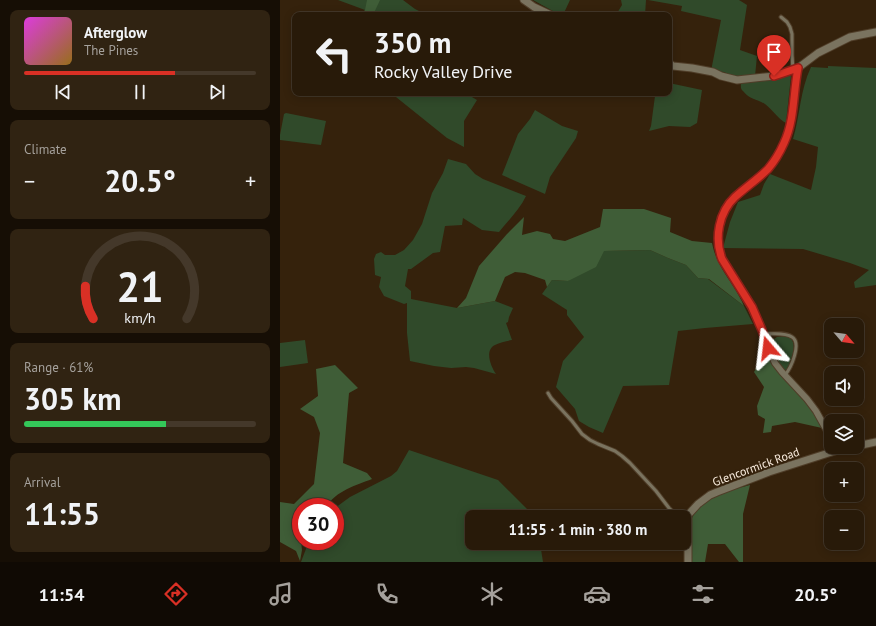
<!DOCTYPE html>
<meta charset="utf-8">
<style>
:root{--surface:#281a09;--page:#302312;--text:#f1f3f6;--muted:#a5a19c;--line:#44382a;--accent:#d93025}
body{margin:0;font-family:"PT Sans",sans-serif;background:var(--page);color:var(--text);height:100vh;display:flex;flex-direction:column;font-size:15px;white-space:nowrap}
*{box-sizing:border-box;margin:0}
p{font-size:13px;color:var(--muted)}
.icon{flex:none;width:22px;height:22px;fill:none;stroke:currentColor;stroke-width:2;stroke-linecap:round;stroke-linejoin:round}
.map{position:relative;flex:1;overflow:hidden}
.drawer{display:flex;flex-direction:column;gap:10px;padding:10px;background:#160e05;width:280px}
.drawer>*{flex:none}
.top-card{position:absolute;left:12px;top:12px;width:380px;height:84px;border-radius:8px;box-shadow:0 2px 10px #0003,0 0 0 1px var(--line);background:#281a09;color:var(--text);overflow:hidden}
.needle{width:26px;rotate:118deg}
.tools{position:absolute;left:544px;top:318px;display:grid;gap:8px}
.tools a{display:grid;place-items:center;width:40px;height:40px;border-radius:8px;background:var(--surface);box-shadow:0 2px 10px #0003,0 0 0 1px var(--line);font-size:20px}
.speed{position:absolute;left:12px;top:498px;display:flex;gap:8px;font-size:20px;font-weight:700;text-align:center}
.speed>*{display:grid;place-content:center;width:52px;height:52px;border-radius:50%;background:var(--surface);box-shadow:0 2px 10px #0003,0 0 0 1px var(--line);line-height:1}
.speed .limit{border:6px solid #d22;background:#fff;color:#111}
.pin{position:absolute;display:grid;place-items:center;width:34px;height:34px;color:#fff;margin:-41px -17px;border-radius:50% 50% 50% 0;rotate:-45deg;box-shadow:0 0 4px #0007}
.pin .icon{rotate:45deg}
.me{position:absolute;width:44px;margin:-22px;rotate:343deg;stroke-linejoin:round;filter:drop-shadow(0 0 3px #0008)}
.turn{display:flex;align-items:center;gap:14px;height:84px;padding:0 16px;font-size:18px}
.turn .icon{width:52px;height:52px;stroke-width:2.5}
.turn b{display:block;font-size:28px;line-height:34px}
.big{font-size:30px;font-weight:700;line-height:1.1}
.drawer .widget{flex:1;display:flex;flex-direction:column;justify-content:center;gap:6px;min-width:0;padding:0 14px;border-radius:8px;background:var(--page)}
.drawer .dial{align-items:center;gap:0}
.dial svg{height:104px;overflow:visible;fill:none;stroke:var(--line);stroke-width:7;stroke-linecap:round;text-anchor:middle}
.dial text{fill:var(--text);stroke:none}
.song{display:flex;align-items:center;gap:12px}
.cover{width:48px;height:48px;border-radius:6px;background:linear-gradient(135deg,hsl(300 70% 55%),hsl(40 70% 35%))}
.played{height:4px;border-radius:2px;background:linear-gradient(90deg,var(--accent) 65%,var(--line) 65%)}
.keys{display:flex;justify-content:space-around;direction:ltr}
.heat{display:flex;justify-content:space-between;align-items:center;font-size:22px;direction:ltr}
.charge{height:6px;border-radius:3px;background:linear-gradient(90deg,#34c759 61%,var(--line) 0)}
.trip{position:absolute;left:185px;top:510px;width:226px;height:40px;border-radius:8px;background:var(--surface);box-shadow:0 2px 10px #0003,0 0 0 1px var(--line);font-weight:700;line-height:40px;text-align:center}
.tabs{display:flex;height:64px;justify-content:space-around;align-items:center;background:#100a04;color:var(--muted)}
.tabs .icon{width:28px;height:28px}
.tabs .active{color:var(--accent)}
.tabs b{font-size:18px;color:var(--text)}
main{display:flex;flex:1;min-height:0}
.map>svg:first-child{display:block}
</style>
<main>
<section class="drawer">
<div class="widget">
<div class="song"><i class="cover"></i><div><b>Afterglow</b><p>The Pines</p></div></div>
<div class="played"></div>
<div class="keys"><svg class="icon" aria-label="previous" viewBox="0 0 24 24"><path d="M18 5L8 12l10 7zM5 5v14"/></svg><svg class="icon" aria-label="pause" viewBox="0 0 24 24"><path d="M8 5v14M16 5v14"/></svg><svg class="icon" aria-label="next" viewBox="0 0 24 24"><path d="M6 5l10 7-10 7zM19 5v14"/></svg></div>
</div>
<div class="widget"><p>Climate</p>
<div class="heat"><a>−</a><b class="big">20.5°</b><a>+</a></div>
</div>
<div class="widget dial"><svg viewBox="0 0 100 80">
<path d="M14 69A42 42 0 1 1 86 69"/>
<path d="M14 69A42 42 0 0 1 8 44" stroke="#d93025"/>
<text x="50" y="56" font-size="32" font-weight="700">21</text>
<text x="50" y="72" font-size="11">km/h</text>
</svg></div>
<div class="widget"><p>Range · 61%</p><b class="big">305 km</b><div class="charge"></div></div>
<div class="widget"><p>Arrival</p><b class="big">11:55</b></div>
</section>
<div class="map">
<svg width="596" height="562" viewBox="0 0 596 562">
<rect width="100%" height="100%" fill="#35220c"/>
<path fill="#304a2a" d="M58,0H123L135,9L147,15H83L85,10Z
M253,0H290L283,15H280Z
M341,0H366L365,15H336L342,5Z
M368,0H459L467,5L460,50L477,56L475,76L457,78L450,76L448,74L444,72L431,71L441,20L401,11L402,6Z
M548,66L596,68V285L575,288L574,282L589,270L570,263L523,249L443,248L450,222L458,202L480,195L484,184L490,174L531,190L536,167L538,147L513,139C520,116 520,90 531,67L548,68Z
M507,76H511L506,123C499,120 492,109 485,104C477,99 470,100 463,91C460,89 461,86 461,82L491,80Z
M389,83L422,90L417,123L410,127L389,126L369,131L371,126L375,96L374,93H389Z
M111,93H185L197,100L184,121V147L167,138Z
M255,110L282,126L298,131L296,138L270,177L265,194L222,175L238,134L250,119Z
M6,113L46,121L41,145L0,140V135L4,114Z
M168,159L186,164L195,174L203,179L246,196C240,209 228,221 219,232L202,230L183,218L182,225L165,226L160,252L153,253L131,269H128L125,286L131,291V299L177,308L215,301L233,308L229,317L228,322L226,323L232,340C227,341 220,342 215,345C204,350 211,367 216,374L194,368L186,367L171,368L154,366L130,361L127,333V303L124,304L104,296L99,287L101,277L95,275L94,259L96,254L101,252L105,255H115L124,250L133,240L142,224L152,193L163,173Z
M370,250L388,258L406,265L418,278L428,279L464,306L473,324L425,328L398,331L389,385L343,386L323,433L309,427L299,421L295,409L276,387L283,361L304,337L287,315V310L262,294L272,280L288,281L323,251Z
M497,337C501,337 507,335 510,338C519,345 509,364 507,372C500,368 489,352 491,344C491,340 494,339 497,337Z
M25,340L28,363L0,367V343Z
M129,450L218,480L255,517H192V543H260L263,562H21L29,541H55V508L70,497L111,476L117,471Z"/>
<path fill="#3f5d37" d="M87,0H100L93,15H81L85,10Z
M323,209H364L391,218L390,232L412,241L432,243C436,262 443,270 453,286C457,292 461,299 464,306L429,279L418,278L406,265L388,258L370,250L324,251L316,267L288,281L272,280L267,287L265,280L245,273L235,272L225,277L215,301L177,308L186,298L199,266L227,234L244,217L242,235L257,231L270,234L273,239L285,241L320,227Z
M486,354L488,356L502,376L525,400L534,413L542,428L515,422L492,426L491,432L483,433L485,419L478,415L477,406L484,387L474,372L484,355Z
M55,365L78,388L69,393L63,463L87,473L92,479C76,485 56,491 46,507H21V541L22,550L20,561L16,551L0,542V502L14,504L34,484L40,433L34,417L20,409L38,396L36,369Z
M470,485L463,514V562H459L445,544H428L425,562H411C411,554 411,545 411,537C411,532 410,526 411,521C417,499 451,490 470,485Z"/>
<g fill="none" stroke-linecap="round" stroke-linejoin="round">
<defs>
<path id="service" d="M501,17L507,22L510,27L512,34V55L513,70
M484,334C492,334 505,332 512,337C522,343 511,368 505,375
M268,393L271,398L292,421L302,434L310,440L318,444L335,451L342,456L350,463L376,491L389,508L395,514L399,516L408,515"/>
<path id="minor" d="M518,68C513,93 515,119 504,143C500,152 494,161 488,169C478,179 466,187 455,197C439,212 434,238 442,259L471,307L482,330L488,348L495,363L502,372L527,399L536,411L551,438"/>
<path id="tertiary" d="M244,0L254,7L271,15
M389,63L393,66L412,68L433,72L441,76L457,80L494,76L518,68L538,53L570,37L596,32
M577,446L596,442
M408,562V515L418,504L430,495L437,492L489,472L558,450L574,447"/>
</defs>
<use href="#service" stroke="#503e29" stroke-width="5"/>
<use href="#minor" stroke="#503e29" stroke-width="8"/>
<use href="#tertiary" stroke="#503e29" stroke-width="9"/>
<use href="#service" stroke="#7a735f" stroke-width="3"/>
<use href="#minor" stroke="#7a735f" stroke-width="6"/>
<use href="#tertiary" stroke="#7a735f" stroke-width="7"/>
</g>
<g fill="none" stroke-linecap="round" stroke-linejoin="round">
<defs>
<path id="route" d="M488,348L482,330L472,307L442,259C434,238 439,212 455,197C466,187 478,179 488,169C494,162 500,152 504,143C515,119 513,93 518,68L494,76"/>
</defs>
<use href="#route" stroke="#8d1f18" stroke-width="10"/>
<use href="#route" stroke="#d93025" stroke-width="7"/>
</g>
<g text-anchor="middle" stroke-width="4" stroke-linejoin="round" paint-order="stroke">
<g font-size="12" fill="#f9ecde" stroke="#35220c">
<text transform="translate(476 467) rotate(-20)" y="4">Glencormick Road</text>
</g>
</g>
</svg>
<div class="tools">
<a><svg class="needle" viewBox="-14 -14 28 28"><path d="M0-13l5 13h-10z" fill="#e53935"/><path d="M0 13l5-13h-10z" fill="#a5a19c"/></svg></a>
<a><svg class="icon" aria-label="sound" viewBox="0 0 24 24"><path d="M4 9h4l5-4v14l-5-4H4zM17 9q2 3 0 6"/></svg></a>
<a><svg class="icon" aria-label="layers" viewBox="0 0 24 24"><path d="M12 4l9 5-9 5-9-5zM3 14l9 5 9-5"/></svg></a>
<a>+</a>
<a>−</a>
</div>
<div class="speed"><div class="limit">30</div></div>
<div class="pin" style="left:494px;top:76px;background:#d93025"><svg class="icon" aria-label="arrive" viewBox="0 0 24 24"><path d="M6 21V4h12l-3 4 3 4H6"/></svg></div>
<svg class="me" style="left:488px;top:348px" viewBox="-20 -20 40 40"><path d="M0-17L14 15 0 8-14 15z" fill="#d93025" stroke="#fff" stroke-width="4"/></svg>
<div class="trip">11:55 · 1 min · 380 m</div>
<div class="top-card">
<div class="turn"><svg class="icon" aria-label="left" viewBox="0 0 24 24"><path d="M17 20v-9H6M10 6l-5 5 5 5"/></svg><div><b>350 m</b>Rocky Valley Drive</div></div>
</div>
</div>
</main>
<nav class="tabs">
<b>11:54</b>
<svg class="icon active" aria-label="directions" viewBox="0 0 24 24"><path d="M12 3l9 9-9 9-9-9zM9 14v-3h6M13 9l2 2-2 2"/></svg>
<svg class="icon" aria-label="music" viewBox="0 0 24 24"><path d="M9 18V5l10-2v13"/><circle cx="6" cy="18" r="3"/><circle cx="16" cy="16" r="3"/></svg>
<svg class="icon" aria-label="phone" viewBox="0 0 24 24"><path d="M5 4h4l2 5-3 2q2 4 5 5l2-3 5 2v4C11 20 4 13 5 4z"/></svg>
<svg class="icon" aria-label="climate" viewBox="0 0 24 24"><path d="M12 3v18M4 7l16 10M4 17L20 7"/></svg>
<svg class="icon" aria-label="car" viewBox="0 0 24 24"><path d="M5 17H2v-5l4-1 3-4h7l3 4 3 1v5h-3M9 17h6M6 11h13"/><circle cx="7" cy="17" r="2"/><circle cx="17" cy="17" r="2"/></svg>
<svg class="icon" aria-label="filters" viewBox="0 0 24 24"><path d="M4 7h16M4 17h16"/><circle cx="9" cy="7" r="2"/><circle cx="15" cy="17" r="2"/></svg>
<b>20.5°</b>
</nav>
